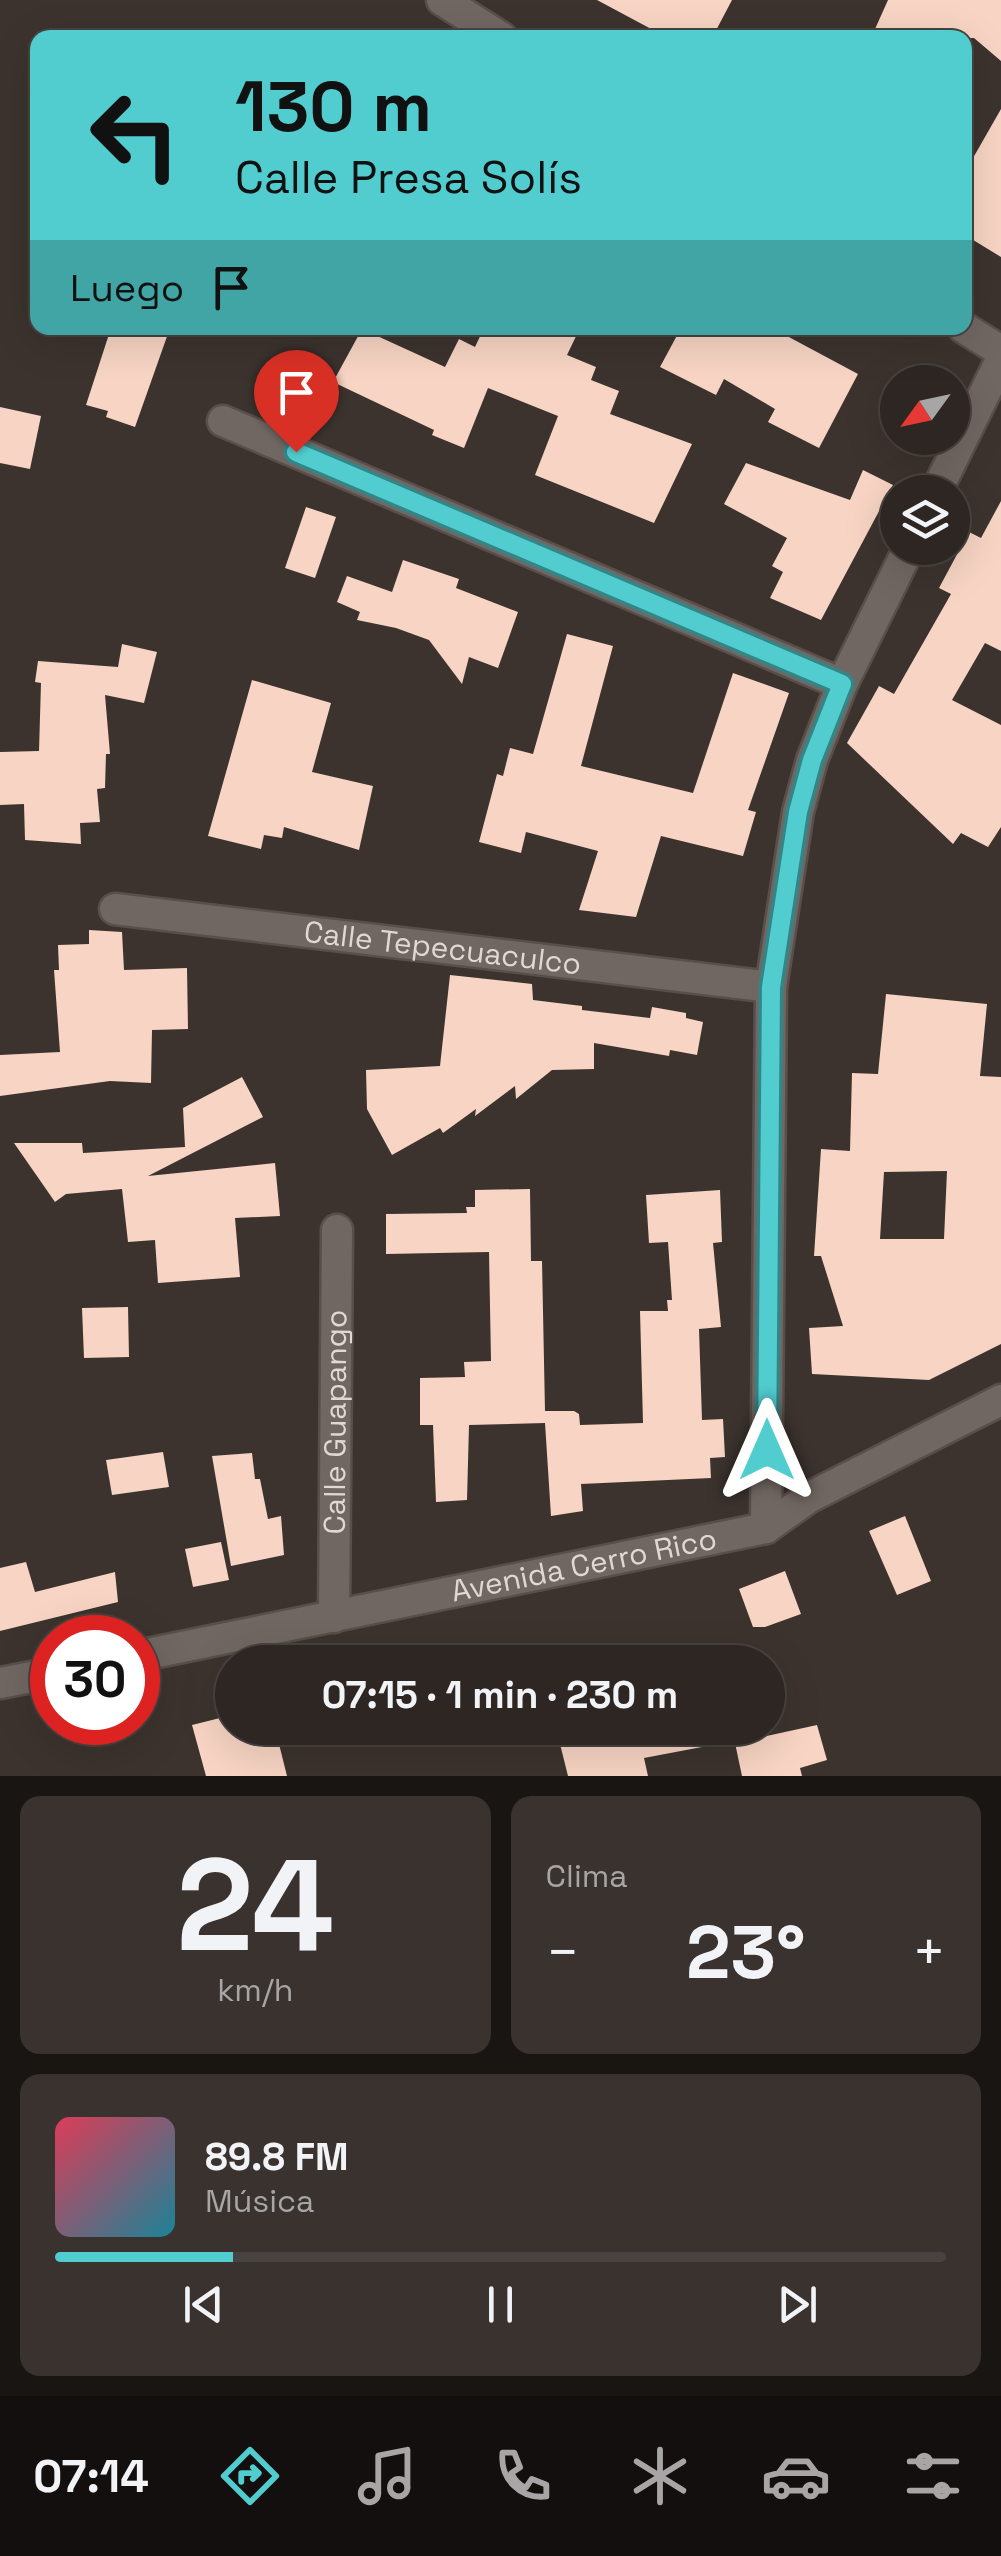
<!DOCTYPE html>
<html lang="es">
<meta charset="utf-8">
<style>
:root{--surface:#2d2622;--page:#39322f;--text:#f1f3f6;--muted:#a7a5a5;--line:#484340;--accent:#52cdcf}
body{margin:0;font-family:"Space Grotesk",sans-serif;background:var(--page);color:var(--text);height:100vh;display:flex;flex-direction:column;font-size:38px;white-space:nowrap}
*{box-sizing:border-box;margin:0}
p{font-size:32px;color:var(--muted)}
.icon{flex:none;width:55px;height:55px;fill:none;stroke:currentColor;stroke-width:2;stroke-linecap:round;stroke-linejoin:round}
.map{position:relative;height:1776px;overflow:hidden}
.drawer{display:flex;flex-direction:column;gap:20px;padding:20px;background:#191513;flex:1}
.drawer>*{flex:none}
.guide{position:absolute;left:30px;top:30px;width:942px;height:305px;border-radius:20px;box-shadow:0 10px 40px #0002,0 0 0 2px var(--line);background:#52cdcf;color:#111;overflow:hidden}
.needle{width:65px;rotate:237deg}
.controls{position:absolute;left:880px;top:365px;display:grid;gap:20px}
.controls a{display:grid;place-items:center;width:90px;height:90px;border-radius:50%;background:var(--surface);box-shadow:0 10px 40px #0002,0 0 0 2px var(--line);font-size:50px}
.speed{position:absolute;left:30px;top:1615px;display:flex;gap:20px;font-size:50px;font-weight:700;text-align:center}
.speed>*{display:grid;place-content:center;width:130px;height:130px;border-radius:50%;background:var(--surface);box-shadow:0 10px 40px #0002,0 0 0 2px var(--line);line-height:1}
.speed .limit{border:15px solid #d22;background:#fff;color:#111}
.pin{position:absolute;display:grid;place-items:center;width:85px;height:85px;color:#fff;margin:-102px -42px;border-radius:50% 50% 50% 0;rotate:-45deg;box-shadow:0 0 10px #0007}
.pin .icon{rotate:45deg}
.me{position:absolute;width:110px;margin:-55px;rotate:0deg;stroke-linejoin:round;filter:drop-shadow(0 0 8px #0008)}
.turn{display:flex;align-items:center;gap:35px;height:210px;padding:0 40px;font-size:45px}
.turn .icon{width:130px;height:130px;stroke-width:2.5}
.turn b{display:block;font-size:70px;line-height:85px}
.then{display:flex;align-items:center;height:95px;padding:0 40px;background:#0003;gap:20px;font-size:38px}
.big{font-size:75px;font-weight:700;line-height:1.1}
.drawer .widget{flex:1;display:flex;flex-direction:column;justify-content:center;gap:15px;min-width:0;padding:0 35px;border-radius:20px;background:var(--page)}
.drawer .dial{align-items:center;gap:0}
.dial b{font-size:130px;line-height:1}
.song{display:flex;align-items:center;gap:30px}
.cover{width:120px;height:120px;border-radius:15px;background:linear-gradient(135deg,hsl(350 70% 55%),hsl(190 70% 35%))}
.played{height:10px;border-radius:5px;background:linear-gradient(90deg,var(--accent) 20%,var(--line) 20%)}
.keys{display:flex;justify-content:space-around;direction:ltr}
.heat{display:flex;justify-content:space-between;align-items:center;font-size:55px;direction:ltr}
.drawer .tiles{flex:1;display:grid;gap:20px;grid-template-columns:1fr 1fr}
.widget:last-child{grid-column:span 2}
.trip{position:absolute;left:215px;top:1645px;width:570px;height:100px;border-radius:50px;background:var(--surface);box-shadow:0 10px 40px #0002,0 0 0 2px var(--line);font-weight:700;line-height:100px;text-align:center}
.tab-bar{display:flex;height:160px;justify-content:space-around;align-items:center;background:#120f0e;color:var(--muted)}
.tab-bar .icon{width:70px;height:70px}
.tab-bar .active{color:var(--accent)}
.tab-bar b{font-size:45px;color:var(--text)}
.map>svg:first-child{display:block}
</style>
<div class="map">
<svg width="1001" height="1776" viewBox="0 0 1001 1776">
<rect width="100%" height="100%" fill="#3c332e"/>
<path fill="#f7d4c3" fill-rule="evenodd" d="M597,0H732L712,38H668Z
M888,0H1001V61L974,38H871Z
M1001,109V257L965,235V172Z
M111,328H170L135,427L106,417L108,411L86,405Z
M484,328H580L567,355L596,367L591,380L619,391L610,414L692,444L654,523L535,475L558,416L488,388L464,448L432,435L434,430L333,382L362,329L445,367L459,339L475,347Z
M681,328H772L858,374L819,448L768,422L775,409L724,379L716,395L660,367Z
M0,407L41,416L30,469L0,463Z
M746,463L850,500L863,470L893,485L821,620L770,598L783,572L772,566L787,538L724,504Z
M1001,501V651L985,643L952,700L1001,725V827L988,847L961,833L953,844L847,743L879,686L894,694L951,594L939,588L969,532L981,538Z
M306,507L336,517L315,578L285,568Z
M403,560L459,579L456,588L518,612L498,668L469,657L462,684L429,640L396,628L357,620L360,612L337,602L347,576L392,592Z
M567,634L613,646L581,766L693,793L733,673L789,693L748,810L756,812L743,856L661,836L636,917L579,910L598,851L526,832L521,853L479,842L497,774L503,776L510,748L533,754Z
M122,644L157,652L144,703L105,695L110,754H106L105,788L97,789L100,822L80,823L81,844L25,840L24,804L0,805V752L39,751L41,683L35,682L38,661L118,667Z
M252,680L331,703L312,772L373,786L359,850L284,827L282,838L264,835L261,849L208,836Z
M89,930L122,932L124,970L187,968L188,1029L152,1030L151,1083L110,1081L0,1096V1055L60,1052L54,970H59L58,945L89,944Z
M450,975L532,984L533,1000L582,1006V1010L650,1018L652,1007L686,1013V1018L703,1022L697,1055L670,1050L669,1056L594,1043V1069L552,1070L516,1099L515,1086L475,1116L476,1109L443,1133L440,1128L392,1155L367,1109L366,1070L440,1066Z
M886,994L987,1004L980,1076L1001,1077V1344L929,1380L812,1374L809,1328L843,1326L821,1256H814L821,1149L850,1151L852,1073L878,1074ZM947,1171L944,1239H880L884,1172Z
M242,1077L263,1117L148,1176L275,1163L280,1216L235,1218L240,1277L158,1283L155,1240L128,1242L122,1189L66,1194L55,1202L14,1143H82L83,1153L185,1147L183,1108Z
M530,1189L531,1261H542L545,1411H574L579,1414L580,1425L643,1423L640,1311H668L667,1300H672L668,1242L649,1243L646,1195L720,1190L722,1242L713,1243L721,1327L699,1329L702,1420L723,1419L725,1457L710,1458L711,1478L581,1484L583,1511L551,1516L545,1423L469,1425L467,1500L436,1502L433,1425H420V1378L465,1377L464,1362L491,1361L489,1252L386,1254V1214L467,1213L466,1207H475V1190Z
M128,1307L129,1357L84,1358L82,1308Z
M163,1452L169,1487L112,1495L106,1460Z
M252,1453L255,1479H260L268,1519L281,1516L284,1555L231,1566L212,1456Z
M905,1516L931,1581L897,1595L869,1531Z
M221,1542L229,1580L193,1587L185,1549Z
M26,1562L35,1592L115,1572L118,1602L0,1631V1568Z
M785,1571L801,1614L765,1627H753L739,1589Z
M232,1715V1728H275L287,1776H206L192,1725Z
M817,1725L827,1760L800,1768L802,1776H742L735,1743Z
M556,1728H722L723,1743L644,1758L648,1776H568Z"/>
<g fill="none" stroke-linecap="round" stroke-linejoin="round">
<defs>
<g id="minor">
<path d="M442,0L502,38"/>
<path d="M964,328L1001,351"/>
<path d="M223,421L842,684"/>
<path d="M936,492L1001,360"/>
<path id="s1" d="M115,909L771,987"/>
<path d="M766,1528L771,987L798,812L812,760L842,684L909,548"/>
<path id="s2" d="M334,1617L337,1230"/>
<path id="s3" d="M138,1656L766,1528L808,1498L1001,1400"/>
<path d="M0,1683L52,1673"/>
</g>
</defs>
<use href="#minor" stroke="#584f4c" stroke-width="35"/>
<use href="#minor" stroke="#716762" stroke-width="30"/>
</g>
<g fill="none" stroke-linecap="round" stroke-linejoin="round">
<defs>
<path id="route" d="M296,452L842,684L812,760L798,812L771,987L767,1450"/>
</defs>
<use href="#route" stroke="#358587" stroke-width="25"/>
<use href="#route" stroke="#52cdcf" stroke-width="18"/>
</g>
<g text-anchor="middle" stroke-width="10" stroke-linejoin="round" paint-order="stroke">
<g font-size="30" fill="#dfd9d6" stroke="#312924">
<text dy="10" stroke="none"><textPath href="#s1" startOffset="330">Calle Tepecuaculco</textPath></text>
<text dy="10" stroke="none"><textPath href="#s2" startOffset="195">Calle Guapango</textPath></text>
<text dy="10" stroke="none"><textPath href="#s3" startOffset="455">Avenida Cerro Rico</textPath></text>
</g>
</g>
</svg>
<div class="controls">
<a><svg class="needle" viewBox="-14 -14 28 28"><path d="M0-13l5 13h-10z" fill="#e53935"/><path d="M0 13l5-13h-10z" fill="#a7a5a5"/></svg></a>
<a><svg class="icon" aria-label="layers" viewBox="0 0 24 24"><path d="M12 4l9 5-9 5-9-5zM3 14l9 5 9-5"/></svg></a>
</div>
<div class="speed"><div class="limit">30</div></div>
<div class="pin" style="left:296px;top:452px;background:#d93025"><svg class="icon" aria-label="arrive" viewBox="0 0 24 24"><path d="M6 21V4h12l-3 4 3 4H6"/></svg></div>
<svg class="me" style="left:767px;top:1450px" viewBox="-20 -20 40 40"><path d="M0-17L14 15 0 8-14 15z" fill="#52cdcf" stroke="#fff" stroke-width="4"/></svg>
<div class="trip">07:15 · 1 min · 230 m</div>
<div class="guide">
<div class="turn"><svg class="icon" aria-label="left" viewBox="0 0 24 24"><path d="M17 20v-9H6M10 6l-5 5 5 5"/></svg><div><b>130 m</b>Calle Presa Solís</div></div>
<div class="then">Luego<svg class="icon" aria-label="arrive" viewBox="0 0 24 24"><path d="M6 21V4h12l-3 4 3 4H6"/></svg></div>
</div>
</div>
<section class="drawer">
<div class="tiles">
<div class="widget dial"><b>24</b><p>km/h</p></div>
<div class="widget"><p>Clima</p>
<div class="heat"><a>−</a><b class="big">23°</b><a>+</a></div>
</div>
<div class="widget">
<div class="song"><i class="cover"></i><div><b>89.8 FM</b><p>Música</p></div></div>
<div class="played"></div>
<div class="keys"><svg class="icon" aria-label="previous" viewBox="0 0 24 24"><path d="M18 5L8 12l10 7zM5 5v14"/></svg><svg class="icon" aria-label="pause" viewBox="0 0 24 24"><path d="M8 5v14M16 5v14"/></svg><svg class="icon" aria-label="next" viewBox="0 0 24 24"><path d="M6 5l10 7-10 7zM19 5v14"/></svg></div>
</div>
</div>
</section>
<nav class="tab-bar">
<b>07:14</b>
<svg class="icon active" aria-label="directions" viewBox="0 0 24 24"><path d="M12 3l9 9-9 9-9-9zM9 14v-3h6M13 9l2 2-2 2"/></svg>
<svg class="icon" aria-label="music" viewBox="0 0 24 24"><path d="M9 18V5l10-2v13"/><circle cx="6" cy="18" r="3"/><circle cx="16" cy="16" r="3"/></svg>
<svg class="icon" aria-label="phone" viewBox="0 0 24 24"><path d="M5 4h4l2 5-3 2q2 4 5 5l2-3 5 2v4C11 20 4 13 5 4z"/></svg>
<svg class="icon" aria-label="climate" viewBox="0 0 24 24"><path d="M12 3v18M4 7l16 10M4 17L20 7"/></svg>
<svg class="icon" aria-label="car" viewBox="0 0 24 24"><path d="M5 17H2v-5l4-1 3-4h7l3 4 3 1v5h-3M9 17h6M6 11h13"/><circle cx="7" cy="17" r="2"/><circle cx="17" cy="17" r="2"/></svg>
<svg class="icon" aria-label="filters" viewBox="0 0 24 24"><path d="M4 7h16M4 17h16"/><circle cx="9" cy="7" r="2"/><circle cx="15" cy="17" r="2"/></svg>
</nav>
